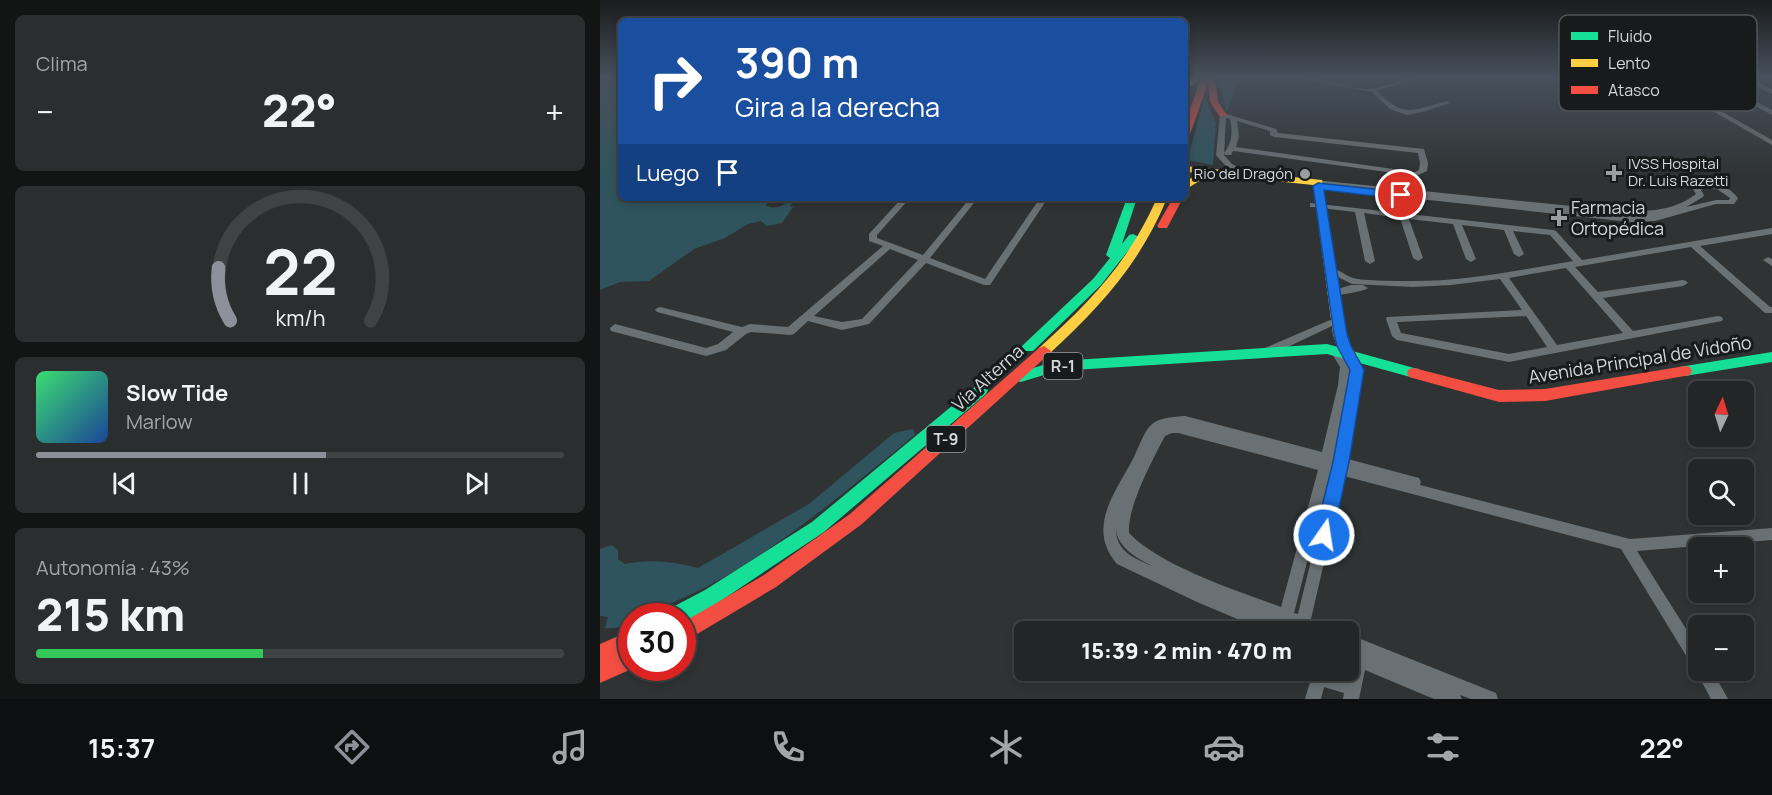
<!DOCTYPE html>
<html lang="es">
<meta charset="utf-8">
<style>
:root{--surface:#232627;--page:#2b2e2f;--text:#f1f3f6;--muted:#a3a5a7;--line:#404344;--accent:#8c9099}
body{margin:0;font-family:Manrope,sans-serif;background:var(--page);color:var(--text);height:100vh;display:flex;flex-direction:column;font-size:22px;white-space:nowrap}
*{box-sizing:border-box;margin:0}
p{font-size:20px;color:var(--muted)}
.icon{flex:none;width:33px;height:33px;fill:none;stroke:currentColor;stroke-width:2;stroke-linecap:round;stroke-linejoin:round}
.map{position:relative;flex:1;overflow:hidden}
.details{display:flex;flex-direction:column;gap:15px;padding:15px;background:#131515;width:600px}
.details>*{flex:none}
.guide{position:absolute;left:18px;top:18px;width:570px;height:183px;border-radius:9px;box-shadow:0 3px 9px #0003,0 0 0 2px var(--line);background:#1a4fa0;color:#fff;overflow:hidden}
.needle{width:39px;rotate:4deg}
.controls{position:absolute;left:1088px;top:381px;display:grid;gap:12px}
.controls a{display:grid;place-items:center;width:66px;height:66px;border-radius:9px;background:var(--surface);box-shadow:0 3px 9px #0003,0 0 0 2px var(--line);font-size:30px}
.speed{position:absolute;left:18px;top:603px;display:flex;gap:12px;font-size:30px;font-weight:700;text-align:center}
.speed>*{display:grid;place-content:center;width:78px;height:78px;border-radius:50%;background:var(--surface);box-shadow:0 3px 9px #0003,0 0 0 2px var(--line);line-height:1}
.speed .limit{border:9px solid #d22;background:#fff;color:#111}
.pin{position:absolute;display:grid;place-items:center;width:51px;height:51px;color:#fff;margin:-26px;border:3px solid #fff;border-radius:50%;box-shadow:0 2px 6px #0007}
.me{position:absolute;width:66px;margin:-33px;rotate:13deg;stroke-linejoin:round;filter:drop-shadow(0 0 4px #0008)}
.turn{display:flex;align-items:center;gap:21px;height:126px;padding:0 18px;font-size:27px}
.turn .icon{width:78px;height:78px;stroke-width:2.5}
.turn b{display:block;font-size:42px;line-height:51px}
.then{display:flex;align-items:center;height:57px;padding:0 18px;background:#0003;gap:12px;font-size:22px}
.big{font-size:45px;font-weight:800;line-height:1.1}
.details .widget{flex:1;display:flex;flex-direction:column;justify-content:center;gap:9px;min-width:0;padding:0 21px;border-radius:9px;background:var(--page)}
.details .dial{align-items:center;gap:0}
.dial svg{height:156px;overflow:visible;fill:none;stroke:var(--line);stroke-width:7;stroke-linecap:round;text-anchor:middle}
.dial text{fill:var(--text);stroke:none}
.song{display:flex;align-items:center;gap:18px}
.cover{width:72px;height:72px;border-radius:9px;background:linear-gradient(135deg,hsl(140 70% 55%),hsl(220 70% 35%))}
.played{height:6px;border-radius:3px;background:linear-gradient(90deg,var(--accent) 55%,var(--line) 55%)}
.keys{display:flex;justify-content:space-around;direction:ltr}
.heat{display:flex;justify-content:space-between;align-items:center;font-size:33px;direction:ltr}
.charge{height:9px;border-radius:4px;background:linear-gradient(90deg,#34c759 43%,var(--line) 0)}
.trip{position:absolute;left:414px;top:621px;width:345px;height:60px;border-radius:9px;background:var(--surface);box-shadow:0 3px 9px #0003,0 0 0 2px var(--line);font-weight:800;line-height:60px;text-align:center}
.tabs{display:flex;height:96px;justify-content:space-around;align-items:center;background:#0e0f10;color:var(--muted)}
.tabs .icon{width:42px;height:42px}
.tabs .on{color:var(--accent)}
.tabs b{font-size:27px;color:var(--text)}
main{display:flex;flex:1;min-height:0}
.map>svg:first-child{display:block}
</style>
<main>
<section class="details">
<div class="widget"><p>Clima</p>
<div class="heat"><a>−</a><b class="big">22°</b><a>+</a></div>
</div>
<div class="widget dial"><svg viewBox="0 0 100 80">
<path d="M14 69A42 42 0 1 1 86 69"/>
<path d="M14 69A42 42 0 0 1 8 42" stroke="#8c9099"/>
<text x="50" y="56" font-size="32" font-weight="700">22</text>
<text x="50" y="72" font-size="11">km/h</text>
</svg></div>
<div class="widget">
<div class="song"><i class="cover"></i><div><b>Slow Tide</b><p>Marlow</p></div></div>
<div class="played"></div>
<div class="keys"><svg class="icon" aria-label="previous" viewBox="0 0 24 24"><path d="M18 5L8 12l10 7zM5 5v14"/></svg><svg class="icon" aria-label="pause" viewBox="0 0 24 24"><path d="M8 5v14M16 5v14"/></svg><svg class="icon" aria-label="next" viewBox="0 0 24 24"><path d="M6 5l10 7-10 7zM19 5v14"/></svg></div>
</div>
<div class="widget"><p>Autonomía · 43%</p><b class="big">215 km</b><div class="charge"></div></div>
</section>
<div class="map">
<svg width="1172" height="699" viewBox="0 0 1172 699">
<rect width="100%" height="100%" fill="#2f3334"/>
<path fill="#30545d" d="M0,77H21V198H171L166,205C176,212 185,203 194,200L190,206L193,207L182,223L167,226L161,221L148,224L125,238L94,249L49,281L20,282L0,290Z
M618,77H639L627,112Z
M605,97L616,123L613,165L587,160Z
M313,429L315,435C249,488 183,546 108,586C87,597 63,606 41,616H32L31,621L16,628H5L8,617L0,616V549L12,545L18,550V559L25,564C49,559 73,561 98,568L209,504L294,433Z"/>
<g fill="none" stroke-linecap="round" stroke-linejoin="round">
<path fill="#6a7174" fill-rule="evenodd" d="M693,77C718,76 742,88 767,89C783,89 803,77 822,77L777,91C805,119 813,110 847,101L850,103L826,111L807,115L790,109L772,92Z
M1067,77H1073L1070,80L1073,84L1172,140V145L1069,86L1064,80Z
M1102,77H1109L1172,110V115Z
M1139,77H1147L1172,89V94Z
M623,113L676,129L678,133L824,149L828,163L827,171L816,176L633,151L631,155H625L624,153C632,143 633,131 630,119L626,118L624,155L632,164L651,174L650,176C635,176 625,166 616,155L620,115ZM637,121L670,131V135L674,137L818,153L820,163L819,170L815,172L636,147L639,136Z
M715,180L1021,211C1047,212 1074,211 1096,194L1093,189L1102,183C1116,183 1129,186 1138,198L1134,204H1116L1055,221L1031,222L718,188L714,186L717,184L714,182ZM1104,187L1117,189L1130,198L1129,200H1116L1086,207L1103,197L1104,195L1101,190Z
M302,198H310L277,235V238L323,255L370,198H378L330,258L385,279L440,198H448L390,285H384L326,263L269,324L242,330L208,321L194,334L190,335L151,332L146,334L126,350L106,356L11,331L10,328L15,324L106,348L118,344L133,332L57,312L55,310L57,308L60,307L142,327L150,324L188,327L283,246L269,241V234ZM290,249L318,260L262,319L242,322L214,316Z
M710,203L953,230L956,231L982,260L1172,228V234L1100,246L1170,307H1172V313H1165L1091,247L975,267L998,292L1083,280L1086,281L1088,283L1083,286L1003,298L1033,331L1118,316L1122,317L1123,319L1122,321L909,362L797,340L792,336L786,319L787,317L922,310L900,279L851,285L813,287L752,284L728,272L726,270L728,268C737,267 744,275 753,278C763,281 800,281 813,281C867,281 920,270 973,261L950,235L913,231L924,254L919,257L914,254L904,230L862,225L876,259L871,262L866,259L853,224L809,219L823,258L818,261L813,258L800,218L764,213L775,261L770,264L765,261L755,212L713,207H710ZM966,268L1023,333L957,345L909,278ZM926,316L947,347L909,354L801,333L797,322Z
M1168,257L1172,259V266L1163,260Z
M751,285H763L768,288C763,292 742,294 734,296L729,293L731,291Z
M730,320L735,323L734,325L673,354H665L664,351L665,348Z
M736,348L740,349L747,362L746,356L747,353H755L762,376L748,459L819,478L821,482L820,485L1030,539L1172,528V540L1037,551L1098,648V670H1112L1128,699H1111L1098,675L1096,669L1093,667L1021,549L744,476L711,619L730,627L732,632H668L597,602L517,564C486,528 515,493 533,459C537,451 544,432 550,426C558,417 574,417 585,416L722,452L738,385L740,367L731,352ZM750,371L752,376L736,456L734,455L750,385ZM572,433H578L718,470L681,607C638,591 560,566 529,533C527,507 553,459 565,436ZM730,473H732L698,614L694,613ZM516,529C517,548 540,560 556,568C537,559 516,553 516,529Z
M748,634L896,693L898,699H871L860,695L862,699H834L765,670L759,699H743L744,693L724,687L721,699H705L712,675L723,671L747,678L750,665L748,664Z"/>
<path fill="#16e098" fill-rule="evenodd" d="M527,198H537L522,244L529,235L533,234L539,237L501,285L433,351H423L421,348L423,345L493,279L510,258L506,255Z
M727,344L814,368L819,369L821,373L819,377L814,378L727,354L457,371L421,382L416,381L414,377L416,373L457,361Z
M1172,352V362L1085,376L1080,375L1078,371L1080,367L1085,366Z
M381,385L386,386L388,390L386,394L224,532L119,602L83,623L82,616H67L69,609L105,590L212,522L376,386Z"/>
<path fill="#ffcf43" fill-rule="evenodd" d="M592,77H600L585,92V85Z
M585,166L722,180L747,334L750,345L758,356L756,360H746L737,347L733,334L713,185L616,175L604,178L585,190V182L599,173L585,172Z
M557,198H567C540,264 500,307 449,354H439L437,351L439,348C491,301 528,263 557,198Z"/>
<path fill="#f24e42" fill-rule="evenodd" d="M602,77H615L618,102L627,115L620,117L610,102L608,83L590,134L585,137V122Z
M573,198H583L567,228H559L557,226Z
M444,346L451,351L449,354L262,524L176,587L82,643V623L164,575L250,514L439,348Z
M1085,366L1090,367L1092,371L1090,375L945,401L899,402L809,377L807,373L809,369L814,368L899,390L945,389Z
M32,630V668H34L0,683V644Z"/>
</g>
<linearGradient id="sky" x2="0" y2="1"><stop stop-color="#1a1c1d"/><stop offset="0.44" stop-color="#47505c"/><stop offset="1" stop-color="#47505c" stop-opacity="0"/></linearGradient>
<rect width="1172" height="175" fill="url(#sky)"/>
<path fill="#1a73e8" stroke="#114b97" stroke-width="1.5" d="M718,183L801,192L807,195L801,199L724,190L747,334L751,346L764,370L749,462L733,535L730,541L724,543L718,541L715,535L733,462L750,370L737,346L734,334L713,186Z"/>
<g fill="#9a9e9f" stroke="#181b1c" stroke-width="2">
<path d="M1011 164h6v6h6v6h-6v6h-6v-6h-6v-6h6z"/>
<circle cx="705" cy="174" r="6"/>
<path d="M956 209h6v6h6v6h-6v6h-6v-6h-6v-6h6z"/>
</g>
<g text-anchor="middle" stroke-width="6" stroke-linejoin="round" paint-order="stroke">
<g font-size="15" fill="#d4d8d9" stroke="#181b1c" text-anchor="start">
<text x="1028" y="169">IVSS Hospital<tspan x="1028" dy="17">Dr. Luis Razetti</tspan></text>
<text x="693" y="179" text-anchor="end">Rio del Dragón</text>
</g>
<g fill="#181b1c" stroke="#9c9fa0" stroke-width="1.5">
<rect x="443.5" y="353" width="39" height="26" rx="4.5"/>
<rect x="326.5" y="426" width="39" height="26" rx="4.5"/>
</g>
<g font-size="16" font-weight="bold" fill="#d4d8d9">
<text x="463" y="372">R-1</text>
<text x="346" y="445">T-9</text>
</g>
<g font-size="18" fill="#d4d8d9" stroke="#181b1c" text-anchor="start">
<text x="971" y="214">Farmacia<tspan x="971" dy="21">Ortopédica</tspan></text>
</g>
<g font-size="18" fill="#d4d8d9" stroke="#181b1c">
<text transform="translate(1040 360) rotate(-9)" y="6">Avenida Principal de Vidoño</text>
<text transform="translate(388 378) rotate(-42)" y="6">Vía Alterna</text>
</g>
</g>
<rect x="959" y="15" width="198" height="96" rx="9" fill="#181b1c" stroke="#505455" stroke-width="1.5"/>
<rect x="971" y="32" width="27" height="8" fill="#16e098"/>
<rect x="971" y="59" width="27" height="8" fill="#ffcf43"/>
<rect x="971" y="86" width="27" height="8" fill="#f24e42"/>
<g font-size="16" fill="#d4d8d9">
<text x="1008" y="42">Fluido</text>
<text x="1008" y="69">Lento</text>
<text x="1008" y="96">Atasco</text>
</g>
</svg>
<div class="controls">
<a><svg class="needle" viewBox="-14 -14 28 28"><path d="M0-13l5 13h-10z" fill="#e53935"/><path d="M0 13l5-13h-10z" fill="#a3a5a7"/></svg></a>
<a><svg class="icon" aria-label="search" viewBox="0 0 24 24"><circle cx="10" cy="10" r="6"/><path d="M15 15l6 6"/></svg></a>
<a>+</a>
<a>−</a>
</div>
<div class="speed"><div class="limit">30</div></div>
<div class="pin" style="left:801px;top:195px;background:#d93025"><svg class="icon" aria-label="arrive" viewBox="0 0 24 24"><path d="M6 21V4h12l-3 4 3 4H6"/></svg></div>
<svg class="me" style="left:724px;top:535px" viewBox="-20 -20 40 40"><circle r="17" fill="#1a73e8" stroke="#fff" stroke-width="3"/><path d="M0-11L8 9 0 5-8 9z" fill="#fff"/></svg>
<div class="trip">15:39 · 2 min · 470 m</div>
<div class="guide">
<div class="turn"><svg class="icon" aria-label="right" viewBox="0 0 24 24"><path d="M7 20v-9h11M14 6l5 5-5 5"/></svg><div><b>390 m</b>Gira a la derecha</div></div>
<div class="then">Luego<svg class="icon" aria-label="arrive" viewBox="0 0 24 24"><path d="M6 21V4h12l-3 4 3 4H6"/></svg></div>
</div>
</div>
</main>
<nav class="tabs">
<b>15:37</b>
<svg class="icon on" aria-label="directions" viewBox="0 0 24 24"><path d="M12 3l9 9-9 9-9-9zM9 14v-3h6M13 9l2 2-2 2"/></svg>
<svg class="icon" aria-label="music" viewBox="0 0 24 24"><path d="M9 18V5l10-2v13"/><circle cx="6" cy="18" r="3"/><circle cx="16" cy="16" r="3"/></svg>
<svg class="icon" aria-label="phone" viewBox="0 0 24 24"><path d="M5 4h4l2 5-3 2q2 4 5 5l2-3 5 2v4C11 20 4 13 5 4z"/></svg>
<svg class="icon" aria-label="climate" viewBox="0 0 24 24"><path d="M12 3v18M4 7l16 10M4 17L20 7"/></svg>
<svg class="icon" aria-label="car" viewBox="0 0 24 24"><path d="M5 17H2v-5l4-1 3-4h7l3 4 3 1v5h-3M9 17h6M6 11h13"/><circle cx="7" cy="17" r="2"/><circle cx="17" cy="17" r="2"/></svg>
<svg class="icon" aria-label="filters" viewBox="0 0 24 24"><path d="M4 7h16M4 17h16"/><circle cx="9" cy="7" r="2"/><circle cx="15" cy="17" r="2"/></svg>
<b>22°</b>
</nav>
